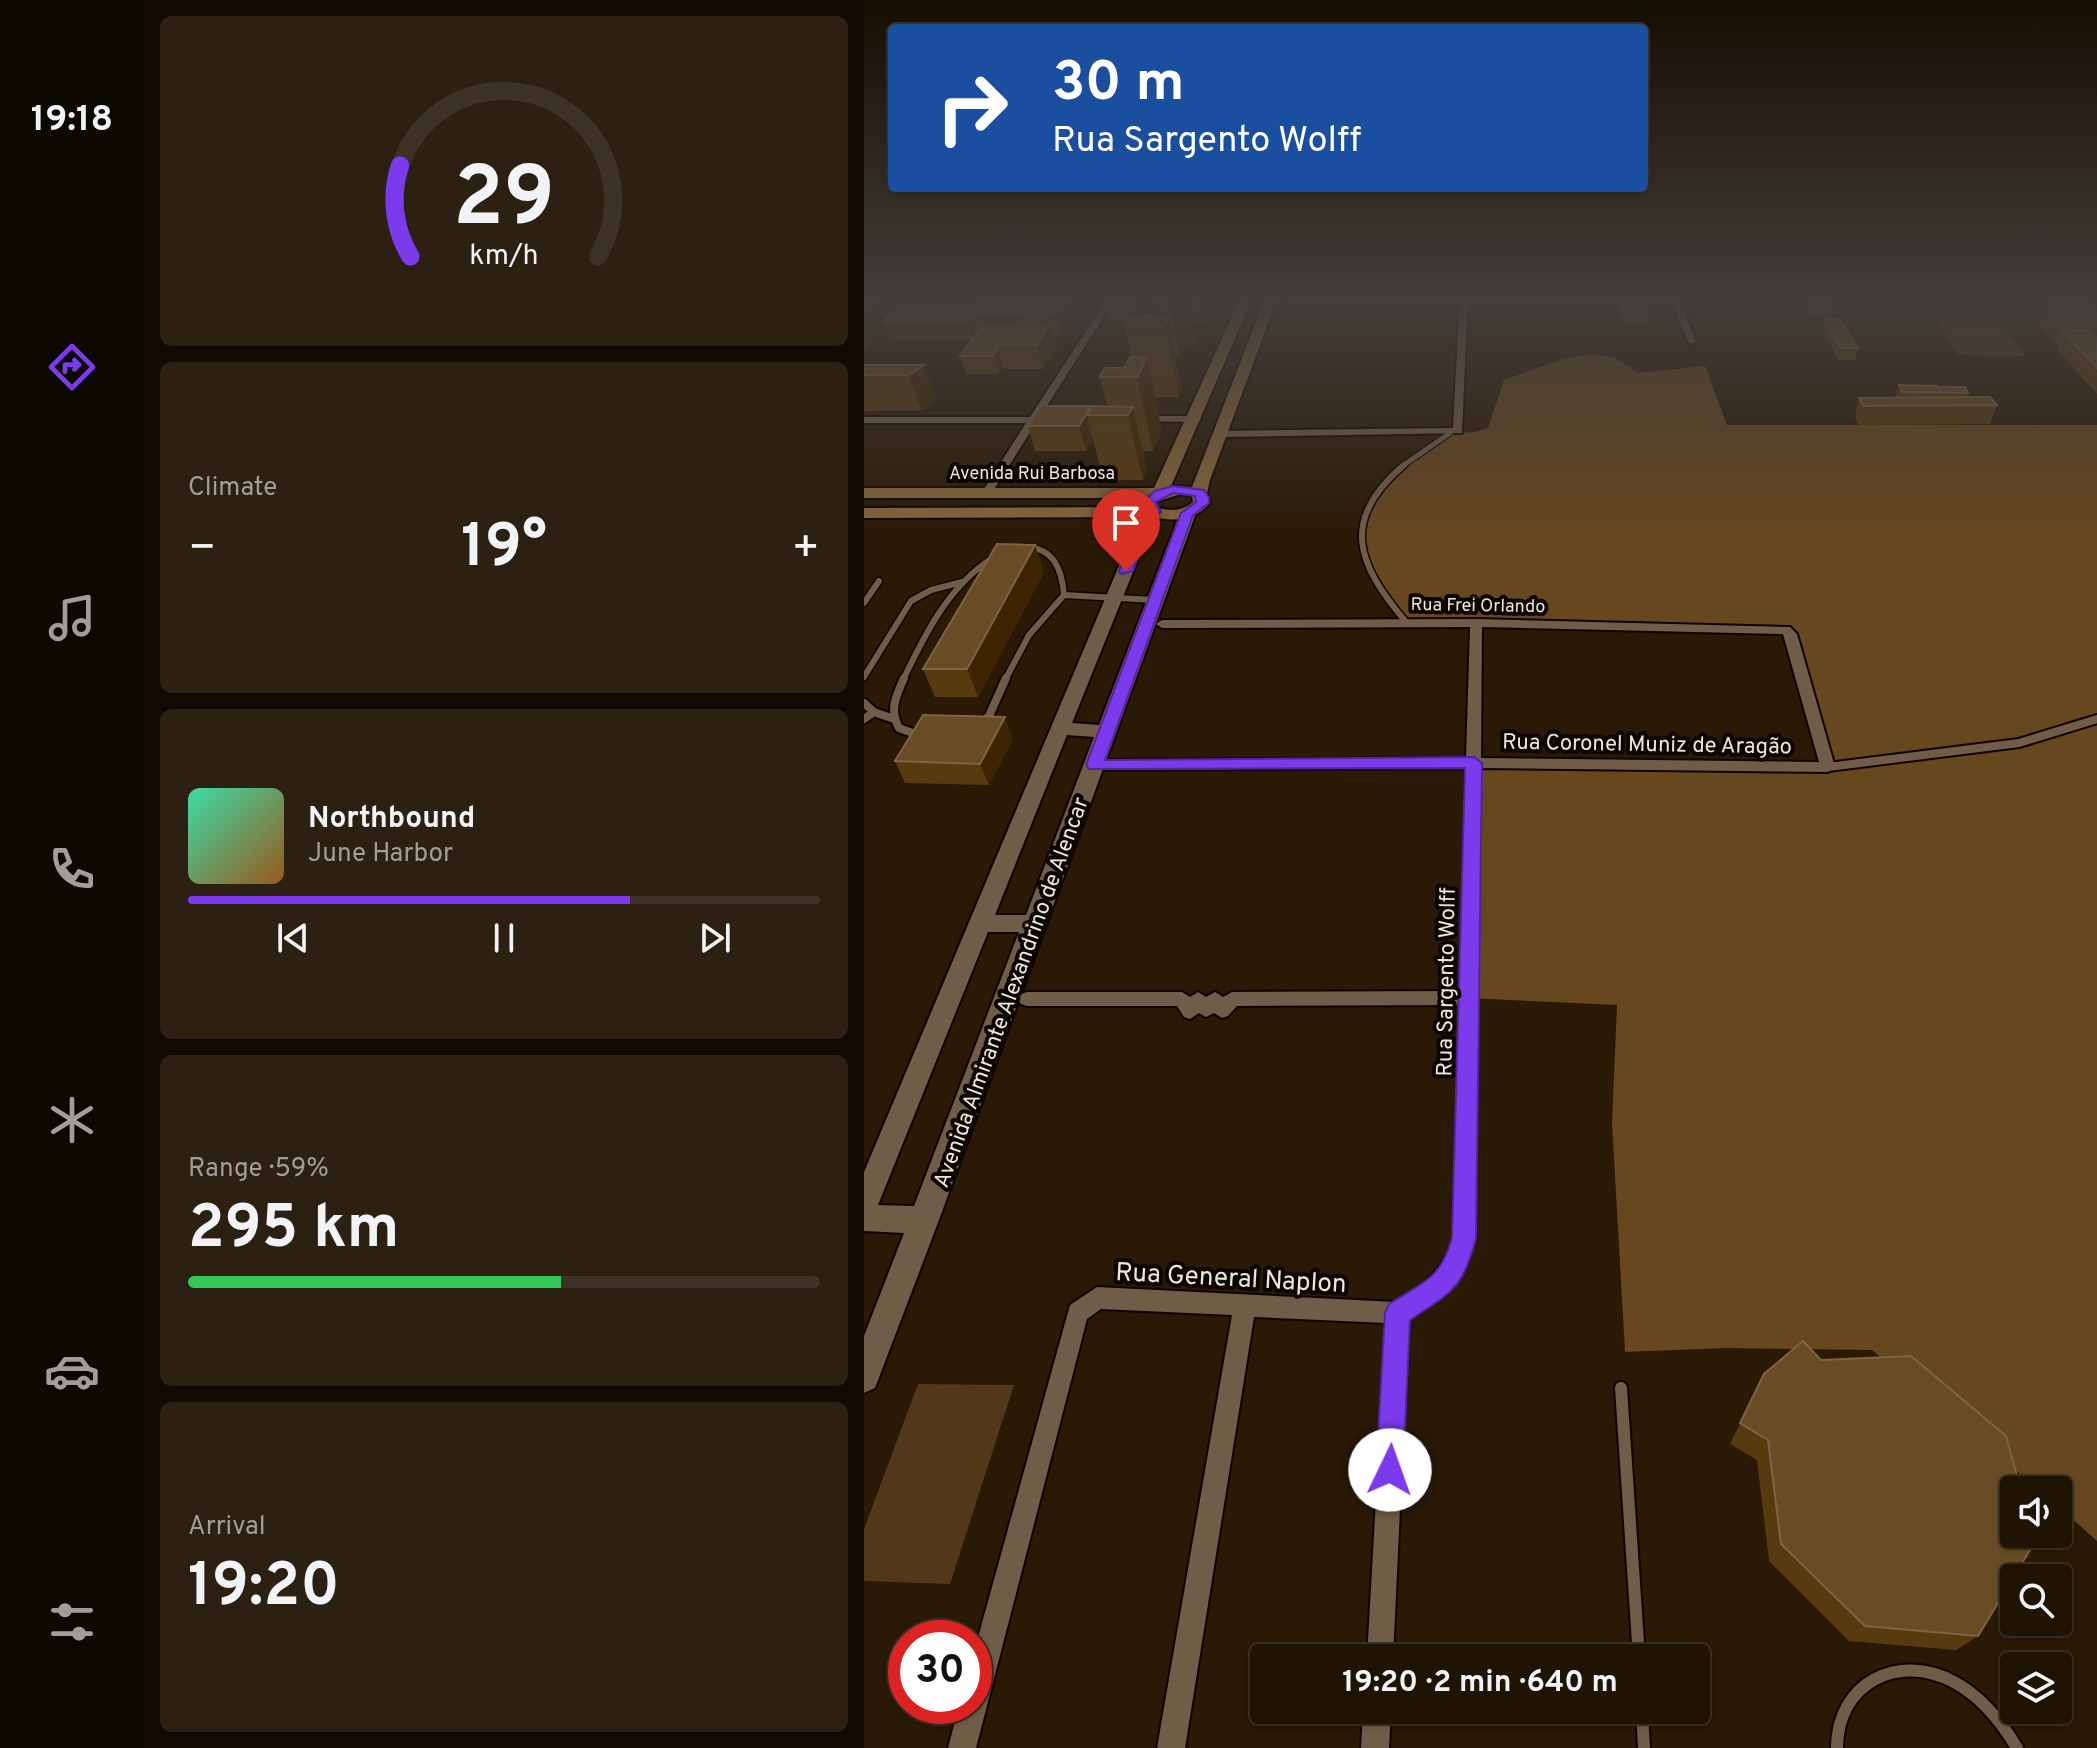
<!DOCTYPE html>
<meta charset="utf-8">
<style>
:root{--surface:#1f1304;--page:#2c2013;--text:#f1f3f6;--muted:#a19e9a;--line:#3c3226;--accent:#7c3aed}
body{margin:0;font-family:Overpass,sans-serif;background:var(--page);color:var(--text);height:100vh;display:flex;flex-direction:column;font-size:30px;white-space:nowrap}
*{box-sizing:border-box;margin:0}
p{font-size:26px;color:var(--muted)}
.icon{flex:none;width:44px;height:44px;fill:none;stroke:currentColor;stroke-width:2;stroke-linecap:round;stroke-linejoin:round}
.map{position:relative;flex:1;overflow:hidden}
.sheet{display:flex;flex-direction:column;gap:16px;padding:16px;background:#110a02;width:720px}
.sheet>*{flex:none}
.top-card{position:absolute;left:24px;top:24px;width:760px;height:168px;border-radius:8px;box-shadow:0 2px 6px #0004,0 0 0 2px var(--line);background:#1a4fa0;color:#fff;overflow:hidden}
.buttons{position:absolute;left:1136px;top:1476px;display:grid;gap:16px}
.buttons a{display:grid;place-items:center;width:72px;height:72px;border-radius:8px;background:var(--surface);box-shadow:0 2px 6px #0004,0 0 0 2px var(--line);font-size:40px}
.speed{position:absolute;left:24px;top:1620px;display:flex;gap:16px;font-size:40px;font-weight:700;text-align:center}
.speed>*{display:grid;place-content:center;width:104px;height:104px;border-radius:50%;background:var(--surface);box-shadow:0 2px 6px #0004,0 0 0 2px var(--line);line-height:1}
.speed .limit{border:12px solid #d22;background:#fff;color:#111}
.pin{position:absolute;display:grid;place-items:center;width:68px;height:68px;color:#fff;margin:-82px -34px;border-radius:50% 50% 50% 0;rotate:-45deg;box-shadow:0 0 8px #0007}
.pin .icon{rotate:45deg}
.me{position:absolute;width:88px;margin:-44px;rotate:3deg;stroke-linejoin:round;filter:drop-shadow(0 0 6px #0008)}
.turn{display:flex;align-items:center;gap:28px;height:168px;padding:0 32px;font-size:36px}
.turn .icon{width:104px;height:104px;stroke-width:2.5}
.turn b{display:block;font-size:56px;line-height:68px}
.big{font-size:60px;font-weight:700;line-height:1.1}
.sheet .card{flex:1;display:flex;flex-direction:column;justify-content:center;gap:12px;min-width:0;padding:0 28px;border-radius:12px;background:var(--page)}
.sheet .dial{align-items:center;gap:0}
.dial svg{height:208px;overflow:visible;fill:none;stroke:var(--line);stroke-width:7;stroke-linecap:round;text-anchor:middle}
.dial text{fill:var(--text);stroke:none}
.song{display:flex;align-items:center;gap:24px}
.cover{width:96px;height:96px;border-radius:12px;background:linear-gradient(135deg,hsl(160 70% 55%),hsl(30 70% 35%))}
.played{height:8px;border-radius:4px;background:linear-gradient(90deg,var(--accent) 70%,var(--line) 70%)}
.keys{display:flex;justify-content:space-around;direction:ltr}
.heat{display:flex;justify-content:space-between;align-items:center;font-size:44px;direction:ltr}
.charge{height:12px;border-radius:6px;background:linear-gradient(90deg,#34c759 59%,var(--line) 0)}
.trip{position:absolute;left:386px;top:1644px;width:460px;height:80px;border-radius:8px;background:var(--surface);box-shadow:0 2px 6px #0004,0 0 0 2px var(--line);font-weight:700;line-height:80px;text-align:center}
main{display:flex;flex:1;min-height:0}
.tab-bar{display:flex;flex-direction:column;width:144px;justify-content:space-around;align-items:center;background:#0c0802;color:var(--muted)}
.tab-bar .icon{width:56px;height:56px}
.tab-bar .active{color:var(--accent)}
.tab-bar b{font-size:36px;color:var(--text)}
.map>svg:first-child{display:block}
</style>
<main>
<nav class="tab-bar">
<b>19:18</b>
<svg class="icon active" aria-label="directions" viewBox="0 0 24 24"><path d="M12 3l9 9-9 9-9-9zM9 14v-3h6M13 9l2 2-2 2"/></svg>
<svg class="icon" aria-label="music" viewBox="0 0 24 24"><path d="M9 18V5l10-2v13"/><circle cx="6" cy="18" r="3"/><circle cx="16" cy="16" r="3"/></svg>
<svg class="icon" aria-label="phone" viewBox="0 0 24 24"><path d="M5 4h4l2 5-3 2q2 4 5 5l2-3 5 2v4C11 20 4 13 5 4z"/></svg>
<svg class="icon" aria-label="climate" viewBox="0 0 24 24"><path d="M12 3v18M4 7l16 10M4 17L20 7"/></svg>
<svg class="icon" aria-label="car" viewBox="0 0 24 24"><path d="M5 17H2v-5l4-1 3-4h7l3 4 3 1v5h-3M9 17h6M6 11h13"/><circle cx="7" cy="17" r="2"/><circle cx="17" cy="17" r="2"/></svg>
<svg class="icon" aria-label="filters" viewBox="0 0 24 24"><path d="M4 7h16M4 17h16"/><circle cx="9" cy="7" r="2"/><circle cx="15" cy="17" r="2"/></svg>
</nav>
<section class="sheet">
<div class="card dial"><svg viewBox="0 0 100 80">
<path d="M14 69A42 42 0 1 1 86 69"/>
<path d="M14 69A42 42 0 0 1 10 34" stroke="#7c3aed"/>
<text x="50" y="56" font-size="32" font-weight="700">29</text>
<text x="50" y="72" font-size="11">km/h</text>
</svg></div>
<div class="card"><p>Climate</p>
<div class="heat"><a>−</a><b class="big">19°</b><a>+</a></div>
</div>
<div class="card">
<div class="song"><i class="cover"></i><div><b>Northbound</b><p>June Harbor</p></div></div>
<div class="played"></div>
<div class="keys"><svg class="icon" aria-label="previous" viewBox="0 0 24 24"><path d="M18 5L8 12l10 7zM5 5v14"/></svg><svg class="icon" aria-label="pause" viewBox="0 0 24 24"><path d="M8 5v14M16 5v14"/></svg><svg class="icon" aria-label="next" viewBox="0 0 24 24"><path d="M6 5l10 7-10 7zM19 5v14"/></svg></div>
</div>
<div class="card"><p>Range · 59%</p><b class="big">295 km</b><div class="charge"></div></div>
<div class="card"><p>Arrival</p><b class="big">19:20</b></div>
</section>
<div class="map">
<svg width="1233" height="1748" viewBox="0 0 1233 1748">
<rect width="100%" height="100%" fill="#291905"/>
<path fill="#513819" d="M1070,318H1133L1161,356L1095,355Z
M54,1384L150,1385L86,1584L0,1581V1529Z"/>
<path fill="#67471e" d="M726,354L750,357L774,373L841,366L863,425H1233V1541L1194,1506V1490H1175L1008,1350L862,1348L761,1352L748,1123L753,1005L604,998L610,763L964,767L927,634L542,622L499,555L498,518L525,476L586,433L611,432L624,428L640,380L696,360Z"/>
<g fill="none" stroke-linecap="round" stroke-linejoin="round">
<defs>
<path id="service-far3" d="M537,467L586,433"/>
<path id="service-far2" d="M540,465C475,520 493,564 542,622
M162,547C190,548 198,570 200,595
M0,603L15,581
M0,677L47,601L67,590L98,582
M39,680C61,634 85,585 130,557
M141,680L165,635L200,595L290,600"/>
<path id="service-far1" d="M40,678C32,696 25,710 35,728L57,736
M0,703L10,712L30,719
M0,719L10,712
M116,724L125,716L142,678
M964,767L1155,743L1233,719"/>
<path id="service" d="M757,1388L775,1658
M778,1710L780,1748
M973,1748C973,1683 1034,1652 1090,1682C1118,1697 1137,1721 1153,1748"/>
<path id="minor" d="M243,299H251L176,417L191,420L186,423H172L127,494L118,492L162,423H0V417H166Z
M602,299H610L609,302H807L806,299H814L832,341L828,344L824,341L809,306H607L603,314L598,433L356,437L351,434L356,431L589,428L595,314L598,306H422L418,304L422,302H601Z
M274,416H332L337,419L332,422L271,421V417Z
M612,619L926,627L933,634L971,767L964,772L616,768L610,1238C597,1280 583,1297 545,1319L529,1658H503L522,1323L390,1317L321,1748H293L368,1315L237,1309L223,1319L112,1748H84L95,1706H110V1652L206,1305L233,1287L532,1302C561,1286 579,1270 590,1238L596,1005L373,1006L364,1016L358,1018L350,1013L342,1017L335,1013L326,1019L320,1017L313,1006H163L157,1004L154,999L157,994L163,992H318L326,997L334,992L342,997L351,992L359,997L368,992L596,991L602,768L231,770L224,765L231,760L602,758L606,627L298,628L292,624L298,620ZM618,627L919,634L955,762L617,758Z
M499,1710H527L525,1748H497Z"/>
<path id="tertiary" d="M290,507L298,512L290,520L208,723L235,725L316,513L324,508L332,513L75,1220L11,1388L0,1393V1336L40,1233L0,1231V1172L275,518ZM203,735L230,737L162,915H131ZM124,932H155L50,1206L14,1205Z"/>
<path id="secondary" d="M376,299H388L307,486L328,487L401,299H413L346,480L343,493L346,503C332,520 310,522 289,517L0,518V508L290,507C305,511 317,512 329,502L328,496L317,494L288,503L280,498H0V488H290Z"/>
</defs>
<use href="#service-far3" stroke="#110400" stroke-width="7"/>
<use href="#service-far2" stroke="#110400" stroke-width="9"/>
<use href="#service-far1" stroke="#110400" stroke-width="12"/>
<use href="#service" stroke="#110400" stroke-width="16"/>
<use href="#minor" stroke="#110400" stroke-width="4"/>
<use href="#tertiary" stroke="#110400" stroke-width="4"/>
<use href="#secondary" stroke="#110400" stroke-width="4"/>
<use href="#service-far3" stroke="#705d47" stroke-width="5"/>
<use href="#service-far2" stroke="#705d47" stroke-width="6"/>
<use href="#service-far1" stroke="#705d47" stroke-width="8"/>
<use href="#service" stroke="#705d47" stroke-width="12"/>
<use href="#minor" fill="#705d47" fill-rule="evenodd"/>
<use href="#tertiary" fill="#705d47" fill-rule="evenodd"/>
<use href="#secondary" fill="#86653a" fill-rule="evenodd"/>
</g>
<path fill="#583a0f" d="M116,299H217L218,302L208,317H203L205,325L198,336H190L193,346L179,369H140L139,366L134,374H102L96,356L109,339H26L19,322L116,305L120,303L117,302Z
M241,299H282L284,309L279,316H291L287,299H346L347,309L341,322H330L333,339L331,344L315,355H311L318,390L315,397H291L298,431L289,451H279L283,471L279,480H239L229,439L222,451H171L164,426L227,407L243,406L236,377L260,368L267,357L260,325L262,321H246Z
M937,299H964L968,305L966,317H948Z
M1183,299H1217L1233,313V394L1192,348L1193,344L1174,324Z
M756,304L785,312L784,324L757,323L755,316Z
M960,319L994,348L991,360H975L958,331Z
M0,365H60L72,400L57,410L0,411Z
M1035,385L1074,387L1104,393L1103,397L1133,405L1126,424L995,425L991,417L995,398H1032Z
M180,572L114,697H71L59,669Z
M149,739L125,785L41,783L31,761Z
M900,1374L1114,1636L1092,1650L985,1641L905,1561L893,1460L866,1444Z"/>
<path fill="#3e2502" d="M205,299H217L218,302L208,317Z
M270,299H282L284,309L274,322Z
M305,299H326L333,339L331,344L315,355Z
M338,299H346L347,309L341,322Z
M10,301L14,312L4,323L0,311Z
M199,302L205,325L198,336L193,313Z
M180,313L184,327L186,323L193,346L179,369L173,345L174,323Z
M109,315L114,332L109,339L104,321Z
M305,319L318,390L315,397L301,326Z
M0,320L8,342L0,351Z
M134,348L139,366L134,374L129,356Z
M283,358L298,431L289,451L273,377Z
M60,365L72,400L57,410L45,375Z
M227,406L223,415L229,439L222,451L215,426Z
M269,407L283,471L279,480L264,415Z
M171,545L180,572L114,697L103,669Z
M141,717L149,739L125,785L116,764Z"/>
<path fill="#684c25" stroke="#7e6441" stroke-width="2" d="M119,299H205L119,300Z
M946,299H964L968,305L950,306Z
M1193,299H1217L1231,313L1206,312Z
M0,301H10L0,311Z
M199,302L193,313H180L174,323H186L173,345H133L148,323H159L165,314H109L117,303Z
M756,304H782L785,312H758Z
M35,305H116L104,321L19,322Z
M274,316H294L293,319H305L301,326L260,325L264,319H272Z
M960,319H976L994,348H977Z
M146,326L133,345L134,348L129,356H96L118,327Z
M1198,330H1225L1233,339V368Z
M266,357L283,358L273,377H236L241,368H260Z
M0,365H60L45,375H0Z
M1035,385L1073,386L1077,392H1038Z
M1074,387H1101L1104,393L1074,392H1077Z
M1126,397L1133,405L1000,406L995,398Z
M177,406H227L215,426H164Z
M228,406L269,407L264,415H223Z
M133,544L171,545L103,669H59Z
M59,715L141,717L116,764L31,761Z
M939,1341L957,1360L1047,1356L1142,1436L1157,1490H1150V1534H1169L1171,1542L1114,1636L1001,1626L917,1544L904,1440L876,1423L900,1374Z"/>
<linearGradient id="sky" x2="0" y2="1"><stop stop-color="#170e03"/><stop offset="0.55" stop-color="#433e3b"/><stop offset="1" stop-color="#433e3b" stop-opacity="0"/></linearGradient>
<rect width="1233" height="544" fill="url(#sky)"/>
<path fill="#7c3aed" stroke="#51269a" stroke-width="2" d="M309,486L340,490L345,498V503L329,515L241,760L610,757L618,763L612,1238C599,1289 588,1292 546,1320L539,1470L535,1479L526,1484L516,1479L512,1470L521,1313L525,1304C559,1282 576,1280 588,1238L601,768L225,769L222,765L317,513L332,502L331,496L309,493L292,502L297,512L289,519L269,571L257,574L255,571L277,518L283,512L279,501L291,491Z"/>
<g text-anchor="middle" stroke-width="8" stroke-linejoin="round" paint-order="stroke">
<g font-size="18" fill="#f1e5d9" stroke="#0c0601">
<text x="168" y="479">Avenida Rui Barbosa</text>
<text transform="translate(614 605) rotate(1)" y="6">Rua Frei Orlando</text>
</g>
<g font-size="22" fill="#f1e5d9" stroke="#0c0601">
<text transform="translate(783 743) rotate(1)" y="8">Rua Coronel Muniz de Aragão</text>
<text transform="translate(581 982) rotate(-89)" y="8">Rua Sargento Wolff</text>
<text transform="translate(146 992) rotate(-70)" y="8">Avenida Almirante Alexandrino de Alencar</text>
</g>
<g font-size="26" fill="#f1e5d9" stroke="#0c0601">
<text transform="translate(367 1277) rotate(3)" y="9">Rua General Naplon</text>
</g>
</g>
</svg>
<div class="buttons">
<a><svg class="icon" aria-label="sound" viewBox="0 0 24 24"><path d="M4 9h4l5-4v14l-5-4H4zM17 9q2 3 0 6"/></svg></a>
<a><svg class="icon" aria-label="search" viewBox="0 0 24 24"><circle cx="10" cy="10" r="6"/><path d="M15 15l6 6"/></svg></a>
<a><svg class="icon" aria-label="layers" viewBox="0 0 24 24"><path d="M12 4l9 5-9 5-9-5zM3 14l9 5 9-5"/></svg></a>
</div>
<div class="speed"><div class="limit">30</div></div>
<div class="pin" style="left:262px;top:571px;background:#d93025"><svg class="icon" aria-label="arrive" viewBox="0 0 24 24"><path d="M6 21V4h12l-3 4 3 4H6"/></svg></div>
<svg class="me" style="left:526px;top:1470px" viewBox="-20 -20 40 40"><circle r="19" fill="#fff"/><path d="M0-13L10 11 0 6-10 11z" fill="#7c3aed"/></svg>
<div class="trip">19:20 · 2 min · 640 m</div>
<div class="top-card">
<div class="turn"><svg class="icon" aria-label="right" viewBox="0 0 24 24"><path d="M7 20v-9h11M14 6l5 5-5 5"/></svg><div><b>30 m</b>Rua Sargento Wolff</div></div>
</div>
</div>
</main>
